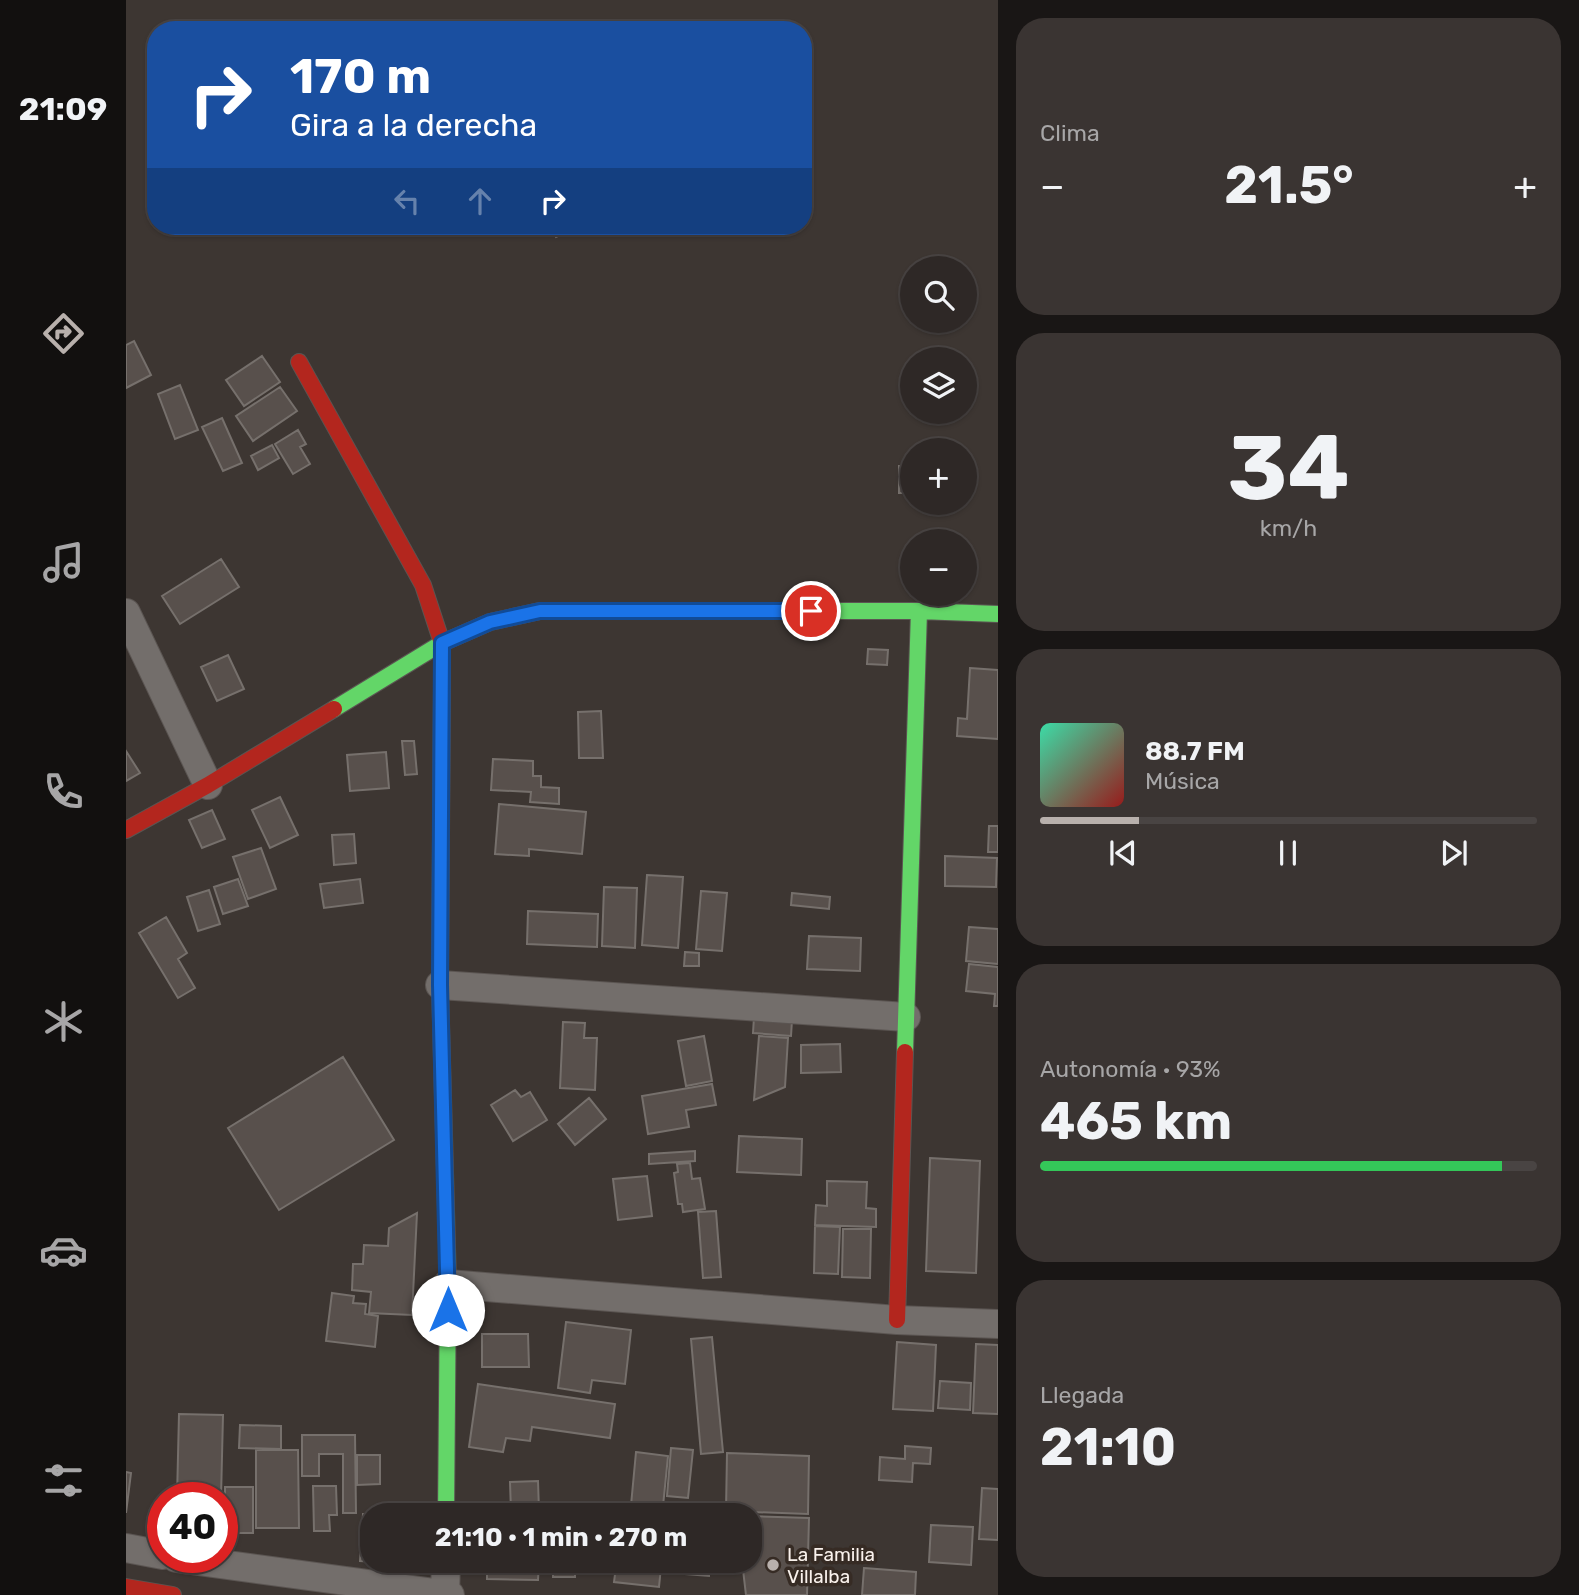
<!DOCTYPE html>
<html lang="es">
<meta charset="utf-8">
<style>
:root{--surface:#2e2826;--page:#3a3432;--text:#f1f3f6;--muted:#a7a6a7;--line:#494443;--accent:#b8b0ac}
body{margin:0;font-family:Rubik,sans-serif;background:var(--page);color:var(--text);height:100vh;display:flex;flex-direction:column;font-size:26px;white-space:nowrap}
*{box-sizing:border-box;margin:0}
p{font-size:23px;color:var(--muted)}
.icon{flex:none;width:38px;height:38px;fill:none;stroke:currentColor;stroke-width:2;stroke-linecap:round;stroke-linejoin:round}
.map{position:relative;flex:1;overflow:hidden}
.details{display:flex;flex-direction:column;gap:18px;padding:18px;background:#191615;width:581px}
.details>*{flex:none}
.hud{position:absolute;left:21px;top:21px;width:665px;height:214px;border-radius:28px;box-shadow:0 2px 5px #0004,0 0 0 2px var(--line);background:#1a4fa0;color:#fff;overflow:hidden}
.buttons{position:absolute;left:774px;top:256px;display:grid;gap:14px}
.buttons a{display:grid;place-items:center;width:77px;height:77px;border-radius:50%;background:var(--surface);box-shadow:0 2px 5px #0004,0 0 0 2px var(--line);font-size:35px}
.speed{position:absolute;left:21px;top:1482px;display:flex;gap:14px;font-size:35px;font-weight:700;text-align:center}
.speed>*{display:grid;place-content:center;width:91px;height:91px;border-radius:50%;background:var(--surface);box-shadow:0 2px 5px #0004,0 0 0 2px var(--line);line-height:1}
.speed .limit{border:10px solid #d22;background:#fff;color:#111}
.pin{position:absolute;display:grid;place-items:center;width:60px;height:60px;color:#fff;margin:-30px;border:4px solid #fff;border-radius:50%;box-shadow:0 2px 7px #0007}
.me{position:absolute;width:77px;margin:-38px;rotate:0deg;stroke-linejoin:round;filter:drop-shadow(0 0 5px #0008)}
.turn{display:flex;align-items:center;gap:24px;height:147px;padding:0 28px;font-size:32px}
.turn .icon{width:91px;height:91px;stroke-width:2.5}
.turn b{display:block;font-size:49px;line-height:60px}
.lanes{display:flex;align-items:center;height:66px;padding:0 28px;background:#0003;justify-content:center;gap:35px;direction:ltr}
.lanes .off{opacity:.35}
.big{font-size:52px;font-weight:700;line-height:1.1}
.details .tile{flex:1;display:flex;flex-direction:column;justify-content:center;gap:10px;min-width:0;padding:0 24px;border-radius:28px;background:var(--page)}
.details .dial{align-items:center;gap:0}
.dial b{font-size:91px;line-height:1}
.song{display:flex;align-items:center;gap:21px}
.cover{width:84px;height:84px;border-radius:10px;background:linear-gradient(135deg,hsl(160 70% 55%),hsl(0 70% 35%))}
.played{height:7px;border-radius:4px;background:linear-gradient(90deg,var(--accent) 20%,var(--line) 20%)}
.keys{display:flex;justify-content:space-around;direction:ltr}
.heat{display:flex;justify-content:space-between;align-items:center;font-size:38px;direction:ltr}
.charge{height:10px;border-radius:5px;background:linear-gradient(90deg,#34c759 93%,var(--line) 0)}
.trip{position:absolute;left:234px;top:1503px;width:402px;height:70px;border-radius:28px;background:var(--surface);box-shadow:0 2px 5px #0004,0 0 0 2px var(--line);font-weight:700;line-height:70px;text-align:center}
main{display:flex;flex:1;min-height:0}
.menu{display:flex;flex-direction:column;width:126px;justify-content:space-around;align-items:center;background:#12100f;color:var(--muted)}
.menu .icon{width:49px;height:49px}
.menu .selected{color:var(--accent)}
.menu b{font-size:32px;color:var(--text)}
.map>svg:first-child{display:block}
</style>
<main>
<nav class="menu">
<b>21:09</b>
<svg class="icon selected" aria-label="directions" viewBox="0 0 24 24"><path d="M12 3l9 9-9 9-9-9zM9 14v-3h6M13 9l2 2-2 2"/></svg>
<svg class="icon" aria-label="music" viewBox="0 0 24 24"><path d="M9 18V5l10-2v13"/><circle cx="6" cy="18" r="3"/><circle cx="16" cy="16" r="3"/></svg>
<svg class="icon" aria-label="phone" viewBox="0 0 24 24"><path d="M5 4h4l2 5-3 2q2 4 5 5l2-3 5 2v4C11 20 4 13 5 4z"/></svg>
<svg class="icon" aria-label="climate" viewBox="0 0 24 24"><path d="M12 3v18M4 7l16 10M4 17L20 7"/></svg>
<svg class="icon" aria-label="car" viewBox="0 0 24 24"><path d="M5 17H2v-5l4-1 3-4h7l3 4 3 1v5h-3M9 17h6M6 11h13"/><circle cx="7" cy="17" r="2"/><circle cx="17" cy="17" r="2"/></svg>
<svg class="icon" aria-label="filters" viewBox="0 0 24 24"><path d="M4 7h16M4 17h16"/><circle cx="9" cy="7" r="2"/><circle cx="15" cy="17" r="2"/></svg>
</nav>
<div class="map">
<svg width="872" height="1595" viewBox="0 0 872 1595">
<rect width="100%" height="100%" fill="#3d3632"/>
<path fill="#58504c" stroke="#76706c" stroke-width="2" d="M424,226H454L430,237Z
M8,341L25,375L0,388V345Z
M136,356L154,382L118,406L100,380Z
M54,385L72,430L49,439L32,394Z
M154,387L171,411L127,441L110,416Z
M96,418L116,463L97,471L76,427Z
M172,430L180,444L174,447L184,464L167,474L149,444Z
M146,445L153,458L132,470L125,456Z
M773,466H786V493H773Z
M95,559L113,587L54,624L36,596Z
M742,649L762,650L761,665L741,664Z
M102,655L118,689L91,701L75,667Z
M844,668L872,670V739L831,736L832,718L841,719Z
M475,711L477,758H453L452,712Z
M276,741H288L291,774L279,775Z
M0,751L14,773L0,781Z
M260,752L263,788L224,791L221,755Z
M367,759L407,761V776H415V787L433,788V804L404,802L405,792L365,790Z
M154,797L172,835L144,848L126,810Z
M373,804L460,812L456,854L403,849V856L369,854Z
M86,810L99,839L76,848L63,820Z
M863,826H872V852H862Z
M228,834L230,863L208,865L206,835Z
M135,848L150,889L122,899L107,857Z
M819,856L871,858L870,887L819,886Z
M521,875L557,877L552,948L516,945Z
M112,879L122,906L97,914L88,887Z
M234,879L237,903L198,908L194,884Z
M478,887L511,888L509,948L476,946Z
M83,890L94,924L72,931L61,897Z
M575,891L601,893L596,951L570,949Z
M666,893L704,897L703,909L665,905Z
M402,911L472,914L471,947L401,944Z
M40,917L61,953L52,959L69,988L52,998L13,933Z
M843,927L872,929V964L840,961Z
M683,936L735,938L734,971L681,969Z
M559,952L573,953V966H558Z
M843,964L872,967V1006H868L869,994L840,991Z
M628,1017L666,1020L665,1036L627,1033Z
M437,1022L459,1023L458,1038H471L469,1090L434,1088Z
M578,1036L586,1081L560,1086L552,1041Z
M633,1036L662,1038L659,1087L628,1100Z
M714,1044L715,1072L675,1073V1045Z
M217,1057L268,1140L153,1210L102,1128Z
M586,1084L590,1105L560,1110L563,1127L522,1134L516,1096Z
M389,1090L395,1097L404,1092L421,1120L387,1141L365,1105Z
M463,1098L480,1119L449,1145L432,1124Z
M613,1136L676,1139L675,1175L611,1172Z
M569,1151V1161L523,1164V1154Z
M804,1158L854,1161L850,1273L800,1271Z
M564,1163L566,1179L574,1178L579,1209L557,1212L556,1204H552L548,1173L552,1172L551,1164Z
M521,1176L526,1216L492,1220L487,1179Z
M701,1181L741,1182L740,1208L750,1209V1227L689,1225L690,1205L701,1206Z
M590,1211L595,1277L577,1278L572,1212Z
M291,1213L286,1315L243,1313L245,1292L226,1290L227,1264H237L238,1245L262,1246L263,1228Z
M689,1226L714,1227L712,1274L688,1273Z
M717,1229H745L744,1278L716,1277Z
M206,1293L228,1296L227,1303L240,1304L239,1314L252,1316L249,1347L200,1341Z
M440,1322L505,1330L499,1384L466,1380L464,1393L432,1388Z
M356,1334H402L403,1367H356Z
M586,1337L597,1452L575,1454L565,1339Z
M771,1342L810,1345L807,1411L767,1409Z
M850,1344L872,1345V1414L847,1413Z
M814,1381L845,1383L844,1410L812,1408Z
M352,1384L489,1404L484,1438L406,1427L404,1441L380,1438L377,1452L343,1447Z
M53,1414L97,1415L95,1498H51Z
M114,1425L155,1426V1449L113,1448Z
M176,1435H229L230,1513H217V1454H193V1476H176Z
M779,1446L805,1448L804,1464L787,1463L786,1482L753,1480L754,1457L779,1459Z
M545,1448L567,1450L562,1498L541,1496Z
M130,1450H172L173,1528H130Z
M510,1452L542,1456L536,1516H504Z
M601,1453L683,1456L682,1514L600,1511Z
M231,1455H254V1484L231,1485Z
M0,1472L5,1473L0,1513Z
M412,1481L413,1511L385,1512L384,1482Z
M187,1486H210L211,1515H203L204,1531H188Z
M99,1487H127V1533H99Z
M856,1488L872,1489V1540L853,1539Z
M415,1512V1516H357V1514Z
M237,1514L259,1516H247V1561H290V1564L234,1561Z
M625,1516L683,1518L681,1595H620L616,1561H625Z
M805,1525L847,1527L845,1565L803,1562Z
M361,1561H413L412,1580L361,1579Z
M427,1561H457H449V1577H427Z
M484,1561L535,1567L533,1587L488,1582L490,1567L483,1566Z
M499,1561H531V1566Z
M548,1561H584L583,1576L547,1573Z
M738,1568L790,1572L789,1595H736Z"/>
<g fill="none" stroke-linecap="round" stroke-linejoin="round">
<defs>
<path id="street" d="M0,613L82,785
M314,985L780,1017
M322,1284L771,1320L872,1324
M0,1548L37,1555
M50,1558L324,1595
M319,1595L320,1561"/>
<path id="fast" d="M316,687L314,985L322,1284L320,1516
M208,709L316,643L364,622L414,611H793L872,614
M779,1052L793,611"/>
<path id="jam" d="M173,362L297,585L316,643V687
M0,830L82,785L208,709
M771,1320L779,1052
M0,1587L47,1595"/>
</defs>
<use href="#street" stroke="#5b5552" stroke-width="30"/>
<use href="#fast" stroke="#5b5552" stroke-width="18"/>
<use href="#jam" stroke="#5b5552" stroke-width="18"/>
<use href="#street" stroke="#736e6b" stroke-width="28"/>
<use href="#fast" stroke="#63d668" stroke-width="16"/>
<use href="#jam" stroke="#b3261e" stroke-width="16"/>
</g>
<g fill="none" stroke-linecap="round" stroke-linejoin="round">
<defs>
<path id="route" d="M322,1310L314,985L316,643L364,622L414,611H685"/>
</defs>
<use href="#route" stroke="#114b97" stroke-width="18"/>
<use href="#route" stroke="#1a73e8" stroke-width="12"/>
</g>
<circle fill="#b8b0ac" stroke="#362b24" stroke-width="2.5" cx="647" cy="1565" r="7"/>
<g text-anchor="middle" stroke-width="7" stroke-linejoin="round" paint-order="stroke">
<g font-size="19" fill="#faf2ed" stroke="#362b24" text-anchor="start">
<text x="661" y="1561">La Familia<tspan x="661" dy="22">Villalba</tspan></text>
</g>
</g>
</svg>
<div class="buttons">
<a><svg class="icon" aria-label="search" viewBox="0 0 24 24"><circle cx="10" cy="10" r="6"/><path d="M15 15l6 6"/></svg></a>
<a><svg class="icon" aria-label="layers" viewBox="0 0 24 24"><path d="M12 4l9 5-9 5-9-5zM3 14l9 5 9-5"/></svg></a>
<a>+</a>
<a>−</a>
</div>
<div class="speed"><div class="limit">40</div></div>
<div class="pin" style="left:685px;top:611px;background:#d93025"><svg class="icon" aria-label="arrive" viewBox="0 0 24 24"><path d="M6 21V4h12l-3 4 3 4H6"/></svg></div>
<svg class="me" style="left:322px;top:1310px" viewBox="-20 -20 40 40"><circle r="19" fill="#fff"/><path d="M0-13L10 11 0 6-10 11z" fill="#1a73e8"/></svg>
<div class="trip">21:10 · 1 min · 270 m</div>
<div class="hud">
<div class="turn"><svg class="icon" aria-label="right" viewBox="0 0 24 24"><path d="M7 20v-9h11M14 6l5 5-5 5"/></svg><div><b>170 m</b>Gira a la derecha</div></div>
<div class="lanes"><svg class="icon off" aria-label="left" viewBox="0 0 24 24"><path d="M17 20v-9H6M10 6l-5 5 5 5"/></svg><svg class="icon off" aria-label="ahead" viewBox="0 0 24 24"><path d="M12 20V5M6 11l6-6 6 6"/></svg><svg class="icon" aria-label="right" viewBox="0 0 24 24"><path d="M7 20v-9h11M14 6l5 5-5 5"/></svg></div>
</div>
</div>
<section class="details">
<div class="tile"><p>Clima</p>
<div class="heat"><a>−</a><b class="big">21.5°</b><a>+</a></div>
</div>
<div class="tile dial"><b>34</b><p>km/h</p></div>
<div class="tile">
<div class="song"><i class="cover"></i><div><b>88.7 FM</b><p>Música</p></div></div>
<div class="played"></div>
<div class="keys"><svg class="icon" aria-label="previous" viewBox="0 0 24 24"><path d="M18 5L8 12l10 7zM5 5v14"/></svg><svg class="icon" aria-label="pause" viewBox="0 0 24 24"><path d="M8 5v14M16 5v14"/></svg><svg class="icon" aria-label="next" viewBox="0 0 24 24"><path d="M6 5l10 7-10 7zM19 5v14"/></svg></div>
</div>
<div class="tile"><p>Autonomía · 93%</p><b class="big">465 km</b><div class="charge"></div></div>
<div class="tile"><p>Llegada</p><b class="big">21:10</b></div>
</section>
</main>
